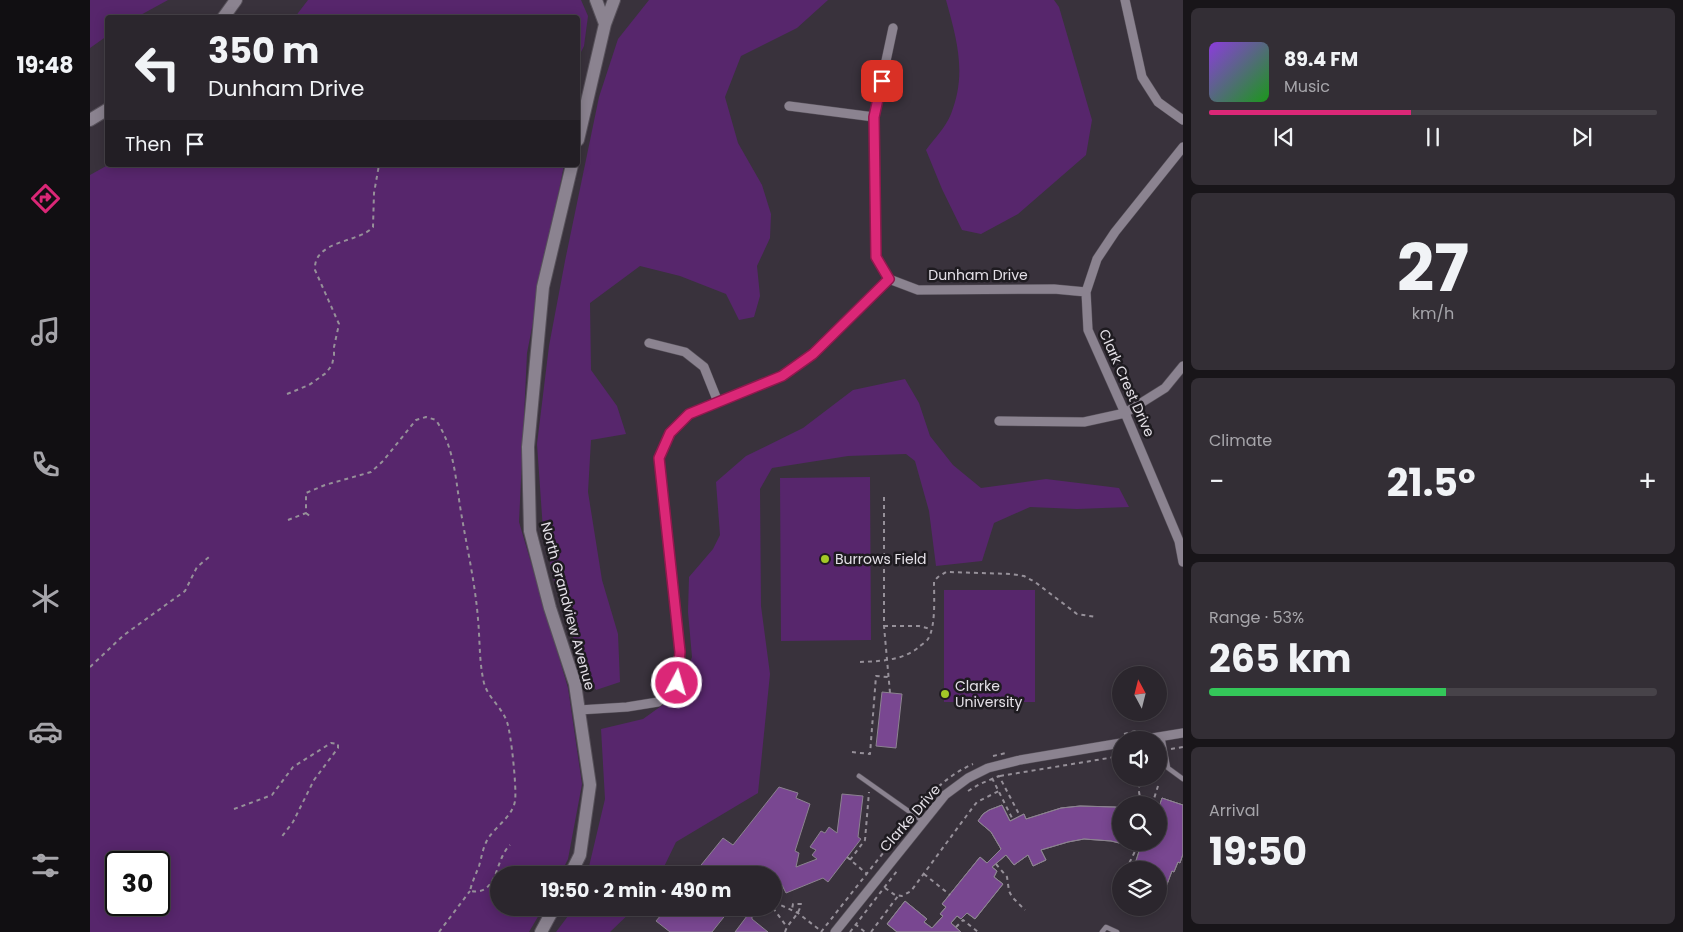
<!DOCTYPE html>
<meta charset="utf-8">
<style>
:root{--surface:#2b262d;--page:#332e35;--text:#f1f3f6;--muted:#a6a5aa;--line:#474349;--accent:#db2777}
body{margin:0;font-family:Poppins,sans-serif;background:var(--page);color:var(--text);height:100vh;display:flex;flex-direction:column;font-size:19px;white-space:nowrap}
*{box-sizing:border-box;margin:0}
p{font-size:16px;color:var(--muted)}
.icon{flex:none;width:28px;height:28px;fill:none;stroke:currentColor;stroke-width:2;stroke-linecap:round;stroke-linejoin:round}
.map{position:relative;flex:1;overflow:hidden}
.details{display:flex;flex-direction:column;gap:8px;padding:8px;background:#181519;width:500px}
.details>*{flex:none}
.hud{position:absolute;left:15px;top:15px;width:475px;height:152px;border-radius:5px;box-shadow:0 2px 12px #0003,0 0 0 1px var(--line);background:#2b262d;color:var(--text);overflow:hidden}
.needle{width:32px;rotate:353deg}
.tools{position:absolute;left:1022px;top:666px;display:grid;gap:10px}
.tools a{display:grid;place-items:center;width:55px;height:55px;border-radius:50%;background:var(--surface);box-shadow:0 2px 12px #0003,0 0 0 1px var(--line);font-size:25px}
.speed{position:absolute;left:15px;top:851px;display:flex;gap:10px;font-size:25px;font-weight:700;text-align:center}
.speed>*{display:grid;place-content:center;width:65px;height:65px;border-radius:50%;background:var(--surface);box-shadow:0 2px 12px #0003,0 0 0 1px var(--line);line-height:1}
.speed .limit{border:2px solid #111;border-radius:8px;background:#fff;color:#111}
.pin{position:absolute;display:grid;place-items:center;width:42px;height:42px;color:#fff;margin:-21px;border-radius:10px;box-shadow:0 2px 8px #0006}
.me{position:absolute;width:55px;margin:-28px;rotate:6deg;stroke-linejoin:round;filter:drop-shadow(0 0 4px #0008)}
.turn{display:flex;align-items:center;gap:18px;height:105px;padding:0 20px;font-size:22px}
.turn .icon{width:65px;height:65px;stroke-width:2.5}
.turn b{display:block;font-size:35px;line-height:42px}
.then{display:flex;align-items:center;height:48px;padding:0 20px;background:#0003;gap:10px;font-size:19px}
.big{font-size:38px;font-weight:700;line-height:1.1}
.details .card{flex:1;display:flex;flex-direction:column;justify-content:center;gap:8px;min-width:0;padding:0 18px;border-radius:8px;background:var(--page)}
.details .dial{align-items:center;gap:0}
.dial b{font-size:65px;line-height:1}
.song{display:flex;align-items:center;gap:15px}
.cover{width:60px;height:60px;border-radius:8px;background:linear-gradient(135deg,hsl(270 70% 55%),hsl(120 70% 35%))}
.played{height:5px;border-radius:2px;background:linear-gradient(90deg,var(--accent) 45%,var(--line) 45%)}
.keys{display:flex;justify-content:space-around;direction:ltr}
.heat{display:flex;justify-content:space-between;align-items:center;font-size:28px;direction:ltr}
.charge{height:8px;border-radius:4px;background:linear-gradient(90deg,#34c759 53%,var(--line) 0)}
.trip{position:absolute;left:400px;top:866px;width:292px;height:50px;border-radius:25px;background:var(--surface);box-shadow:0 2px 12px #0003,0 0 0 1px var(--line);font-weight:700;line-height:50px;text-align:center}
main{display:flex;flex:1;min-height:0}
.tab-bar{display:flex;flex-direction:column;width:90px;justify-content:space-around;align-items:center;background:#110f12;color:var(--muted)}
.tab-bar .icon{width:35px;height:35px}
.tab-bar .on{color:var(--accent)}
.tab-bar b{font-size:22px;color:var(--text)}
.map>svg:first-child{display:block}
</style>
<main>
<nav class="tab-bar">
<b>19:48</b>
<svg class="icon on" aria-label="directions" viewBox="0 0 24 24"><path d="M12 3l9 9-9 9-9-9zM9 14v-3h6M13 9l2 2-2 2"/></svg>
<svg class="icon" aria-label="music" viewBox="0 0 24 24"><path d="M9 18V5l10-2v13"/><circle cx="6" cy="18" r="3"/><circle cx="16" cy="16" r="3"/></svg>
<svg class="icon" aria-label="phone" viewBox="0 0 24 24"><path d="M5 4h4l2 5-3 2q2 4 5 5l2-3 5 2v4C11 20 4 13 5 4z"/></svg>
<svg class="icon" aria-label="climate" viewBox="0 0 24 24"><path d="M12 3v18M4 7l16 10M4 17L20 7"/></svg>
<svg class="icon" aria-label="car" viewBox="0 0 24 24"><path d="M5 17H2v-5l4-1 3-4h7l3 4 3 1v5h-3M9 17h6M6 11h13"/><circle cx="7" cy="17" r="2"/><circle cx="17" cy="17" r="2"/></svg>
<svg class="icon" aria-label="filters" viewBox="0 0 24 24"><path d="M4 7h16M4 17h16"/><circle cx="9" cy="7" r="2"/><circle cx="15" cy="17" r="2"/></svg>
</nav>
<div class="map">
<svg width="1093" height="932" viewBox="0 0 1093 932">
<rect width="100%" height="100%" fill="#39323c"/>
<path fill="#57266c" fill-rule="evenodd" d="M0,0H78L47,17L18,18L17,36L0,48Z
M218,0H491L498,16L494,46L488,58V18L205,17Z
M559,0H738L707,28L651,56L635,97L648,143L672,185L681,214L680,238L667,266L670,296L664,317L649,320L636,294L590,276L550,266L500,303L501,370L527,406L536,434L501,440L498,492L512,580L528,634L530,682L506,690L495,672L464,581L453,530L447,444L459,346L475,261L509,97L528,39Z
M856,0H964L969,7L1002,120L996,155L928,214L891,234L872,230L852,189L836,150C844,139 856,127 861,114C877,74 867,40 856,0Z
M18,165H474L437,353L429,522L478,688L492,784L478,859L470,875H409V908H453L439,932H0V175ZM26,862H69V905H26Z
M815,379L829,403L840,436L863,465L891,488L956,479L1029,488L1039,507L987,509L940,507L904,523L892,561L846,566L839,511L825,461L816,454L758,456L682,468L670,489L671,606L680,674L668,793L586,842L570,875H497L515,799L511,729L553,719L588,694L602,657L598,612L599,577L623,549L630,535L626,482L656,456L713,428L763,390Z
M780,477L781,640L691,641L690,478Z
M854,590H945V702H854Z
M484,908H545L520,932H466Z"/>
<path fill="#794791" stroke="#8c8390" d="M792,692L812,694L806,748L786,746Z
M689,787L708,793L706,798L720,804L705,851L709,853L706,867L727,859L722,855L726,850L720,847L731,831L735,833L739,827L747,833L752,794L773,796L768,837L771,839L738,882L733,878L696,893L692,885L684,889V875H603L633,838L643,845Z
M1072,798L1093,805V854L1090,863L1088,862L1084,872L1082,871L1076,887L1069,885V870H1055L1044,867L1050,848L1021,841L994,839L978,842L951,850L956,860L943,866L938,855L924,865L916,855L902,867L907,871L904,877L913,884L885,919L877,913L871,919L867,916L861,923L871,932H807L797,924L815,901L837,919L834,922L842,928L853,916L850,914L856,907L852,904L890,857L897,863L911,849L901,832L888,821L893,814L899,810L912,805L920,821L934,814L936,819L971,808L990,806L1025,807L1031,808V842H1069V807Z
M1072,798L1093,805V854L1090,863L1088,862L1084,872L1082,871L1076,887L1069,885V870H1055L1044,867L1050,848L1021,841L994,839L978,842L951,850L956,860L943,866L938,855L924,865L916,855L902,867L907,871L904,877L913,884L885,919L877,913L871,919L867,916L861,923L871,932H807L797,924L815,901L837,919L834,922L842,928L853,916L850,914L856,907L852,904L890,857L897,863L911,849L901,832L888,821L893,814L899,810L912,805L920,821L934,814L936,819L971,808L990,806L1025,807L1031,808V842H1069V807Z
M577,908H641L622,932H580L566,921Z
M647,908H674L662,912V919L678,932H645L657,916Z"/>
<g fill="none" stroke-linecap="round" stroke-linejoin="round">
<defs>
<path id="lane" d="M1072,736L1078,768L1093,779
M769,776L834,822
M1012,932L1016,927L1027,932"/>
<path id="street" d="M1035,0L1052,77L1068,102L1093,120
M803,28L784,117L786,257L799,279L828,290L964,289L996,292
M699,106L784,117
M1093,147L1025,232L1007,259L996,292L998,330L1035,413L1089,541L1093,562
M559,343L595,352L614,367L628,402
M909,421L994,422L1035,413L1075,388L1093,366
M489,710L537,707L568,702L587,683L590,652L569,458L580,433L599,414L692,376L723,354L799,279
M1050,740L1093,733
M745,932L855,795L878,778L898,768L930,760L1031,743"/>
<path id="secondary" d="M506,0L515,24
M133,18L146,0
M0,120L18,109
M488,140L515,24L524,0
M480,875L490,855L500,785L485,684L460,608L440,531L438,447L453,287L482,165
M451,932L464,908"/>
</defs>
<use href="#lane" stroke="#57515a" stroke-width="5.5"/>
<use href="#street" stroke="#57515a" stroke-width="10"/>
<use href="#secondary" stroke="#57515a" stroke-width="14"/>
<path stroke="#969099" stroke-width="2" stroke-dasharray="4 4" stroke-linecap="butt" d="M197,394L219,385L236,373L242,365L244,355V347L249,324L225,270C223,240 269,243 283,227L284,193L289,165
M794,497V626L800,693
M216,513L222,518
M198,520L216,513V493L235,485L281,472L293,461L326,420L336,417L346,420C364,448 365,474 370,506C376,544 385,581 388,619C390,640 389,662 394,683C398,698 412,707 417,722C421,733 427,789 425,801C423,815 407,826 399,837C393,846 392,856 389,866C386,874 382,882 380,891C409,896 404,860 420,845
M794,626H829L841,629
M770,662C790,661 812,661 829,647C831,645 836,642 838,639C846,626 844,597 844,581L848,577L856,572L921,574L934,576L945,582L987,614L1006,617
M0,667L34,635L95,591L107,567L119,557
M1034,734L1046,731
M1081,749L1093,747
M762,752L780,754L786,676L798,677
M903,756L916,753
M910,776L1031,756
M902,778L923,820
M1056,778C1047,783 1048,791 1051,800L1062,805
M878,791L890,784L909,776L930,816
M1062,805L1068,786
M144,809L182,795L203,767L241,743L248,744V748L224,780L203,822L190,839
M827,810C842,791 860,774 883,764
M757,857L777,874
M760,860L775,840L779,792
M906,864L917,877L919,891L922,897L935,910
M1036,870L1047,847
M834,874L860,895
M795,888L805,895L812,896L821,891L883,807L887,802L909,791
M1069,897L1075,901
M684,902L708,913L731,931
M683,908L697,927
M765,924L775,932
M866,927L873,920L888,932
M349,932L380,891
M695,932C698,922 709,916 711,904H703L702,909
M731,932L819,820
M760,932L807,871
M781,932L808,896"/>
<use href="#lane" stroke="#8b8390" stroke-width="4.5"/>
<use href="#street" stroke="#8b8390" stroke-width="9"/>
<use href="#secondary" stroke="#8b8390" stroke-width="12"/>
</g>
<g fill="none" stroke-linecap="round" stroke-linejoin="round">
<defs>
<path id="route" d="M587,683L590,652L569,458L580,433L599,414L692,376L723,354L799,279L786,257L784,117L792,81"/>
</defs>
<use href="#route" stroke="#8e194d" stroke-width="12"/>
<use href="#route" stroke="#db2777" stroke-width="9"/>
</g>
<g fill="#a3c927" stroke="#1e1b20" stroke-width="2">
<circle cx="735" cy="559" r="5"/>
<circle cx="855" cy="694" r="5"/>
</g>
<g text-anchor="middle" stroke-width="5" stroke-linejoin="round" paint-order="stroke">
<g font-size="14" fill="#e4e0e7" stroke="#1e1b20">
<text x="888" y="280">Dunham Drive</text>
<text transform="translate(1037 383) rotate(66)" y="5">Clark Crest Drive</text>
<text transform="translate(478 606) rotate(75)" y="5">North Grandview Avenue</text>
<text transform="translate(820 818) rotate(-49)" y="5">Clarke Drive</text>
</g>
<g font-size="14" fill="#e4e0e7" stroke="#1e1b20" text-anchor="start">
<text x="745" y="564">Burrows Field</text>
<text x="865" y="691">Clarke<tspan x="865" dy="16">University</tspan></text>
</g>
</g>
</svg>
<div class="tools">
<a><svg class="needle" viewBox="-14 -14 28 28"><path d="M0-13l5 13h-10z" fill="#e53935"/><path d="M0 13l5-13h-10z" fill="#a6a5aa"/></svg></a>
<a><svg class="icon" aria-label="sound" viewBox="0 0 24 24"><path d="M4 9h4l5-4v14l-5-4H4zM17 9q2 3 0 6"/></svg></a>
<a><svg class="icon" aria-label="search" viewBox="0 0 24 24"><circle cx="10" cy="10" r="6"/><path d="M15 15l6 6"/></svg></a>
<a><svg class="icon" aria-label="layers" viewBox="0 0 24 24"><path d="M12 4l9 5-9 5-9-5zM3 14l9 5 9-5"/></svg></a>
</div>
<div class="speed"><div class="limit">30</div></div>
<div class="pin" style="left:792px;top:81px;background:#d93025"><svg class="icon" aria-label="arrive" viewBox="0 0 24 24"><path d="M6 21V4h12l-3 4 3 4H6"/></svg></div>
<svg class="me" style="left:587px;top:683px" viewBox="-20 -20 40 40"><circle r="17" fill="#db2777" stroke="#fff" stroke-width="3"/><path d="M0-11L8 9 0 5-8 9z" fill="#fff"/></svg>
<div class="trip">19:50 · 2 min · 490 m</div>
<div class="hud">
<div class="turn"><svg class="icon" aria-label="left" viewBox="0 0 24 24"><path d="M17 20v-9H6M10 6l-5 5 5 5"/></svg><div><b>350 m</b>Dunham Drive</div></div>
<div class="then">Then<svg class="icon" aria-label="arrive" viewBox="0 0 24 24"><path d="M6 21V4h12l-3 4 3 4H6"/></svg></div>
</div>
</div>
<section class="details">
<div class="card">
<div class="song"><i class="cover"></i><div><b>89.4 FM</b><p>Music</p></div></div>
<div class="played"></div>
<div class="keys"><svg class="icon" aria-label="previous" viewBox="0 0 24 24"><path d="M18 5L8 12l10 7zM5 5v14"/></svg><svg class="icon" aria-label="pause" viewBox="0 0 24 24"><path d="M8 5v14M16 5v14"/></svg><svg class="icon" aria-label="next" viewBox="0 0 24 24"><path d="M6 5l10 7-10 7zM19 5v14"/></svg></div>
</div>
<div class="card dial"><b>27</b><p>km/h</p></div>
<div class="card"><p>Climate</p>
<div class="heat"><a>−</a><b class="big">21.5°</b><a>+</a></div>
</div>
<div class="card"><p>Range · 53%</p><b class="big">265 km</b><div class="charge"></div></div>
<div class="card"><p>Arrival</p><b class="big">19:50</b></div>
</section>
</main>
